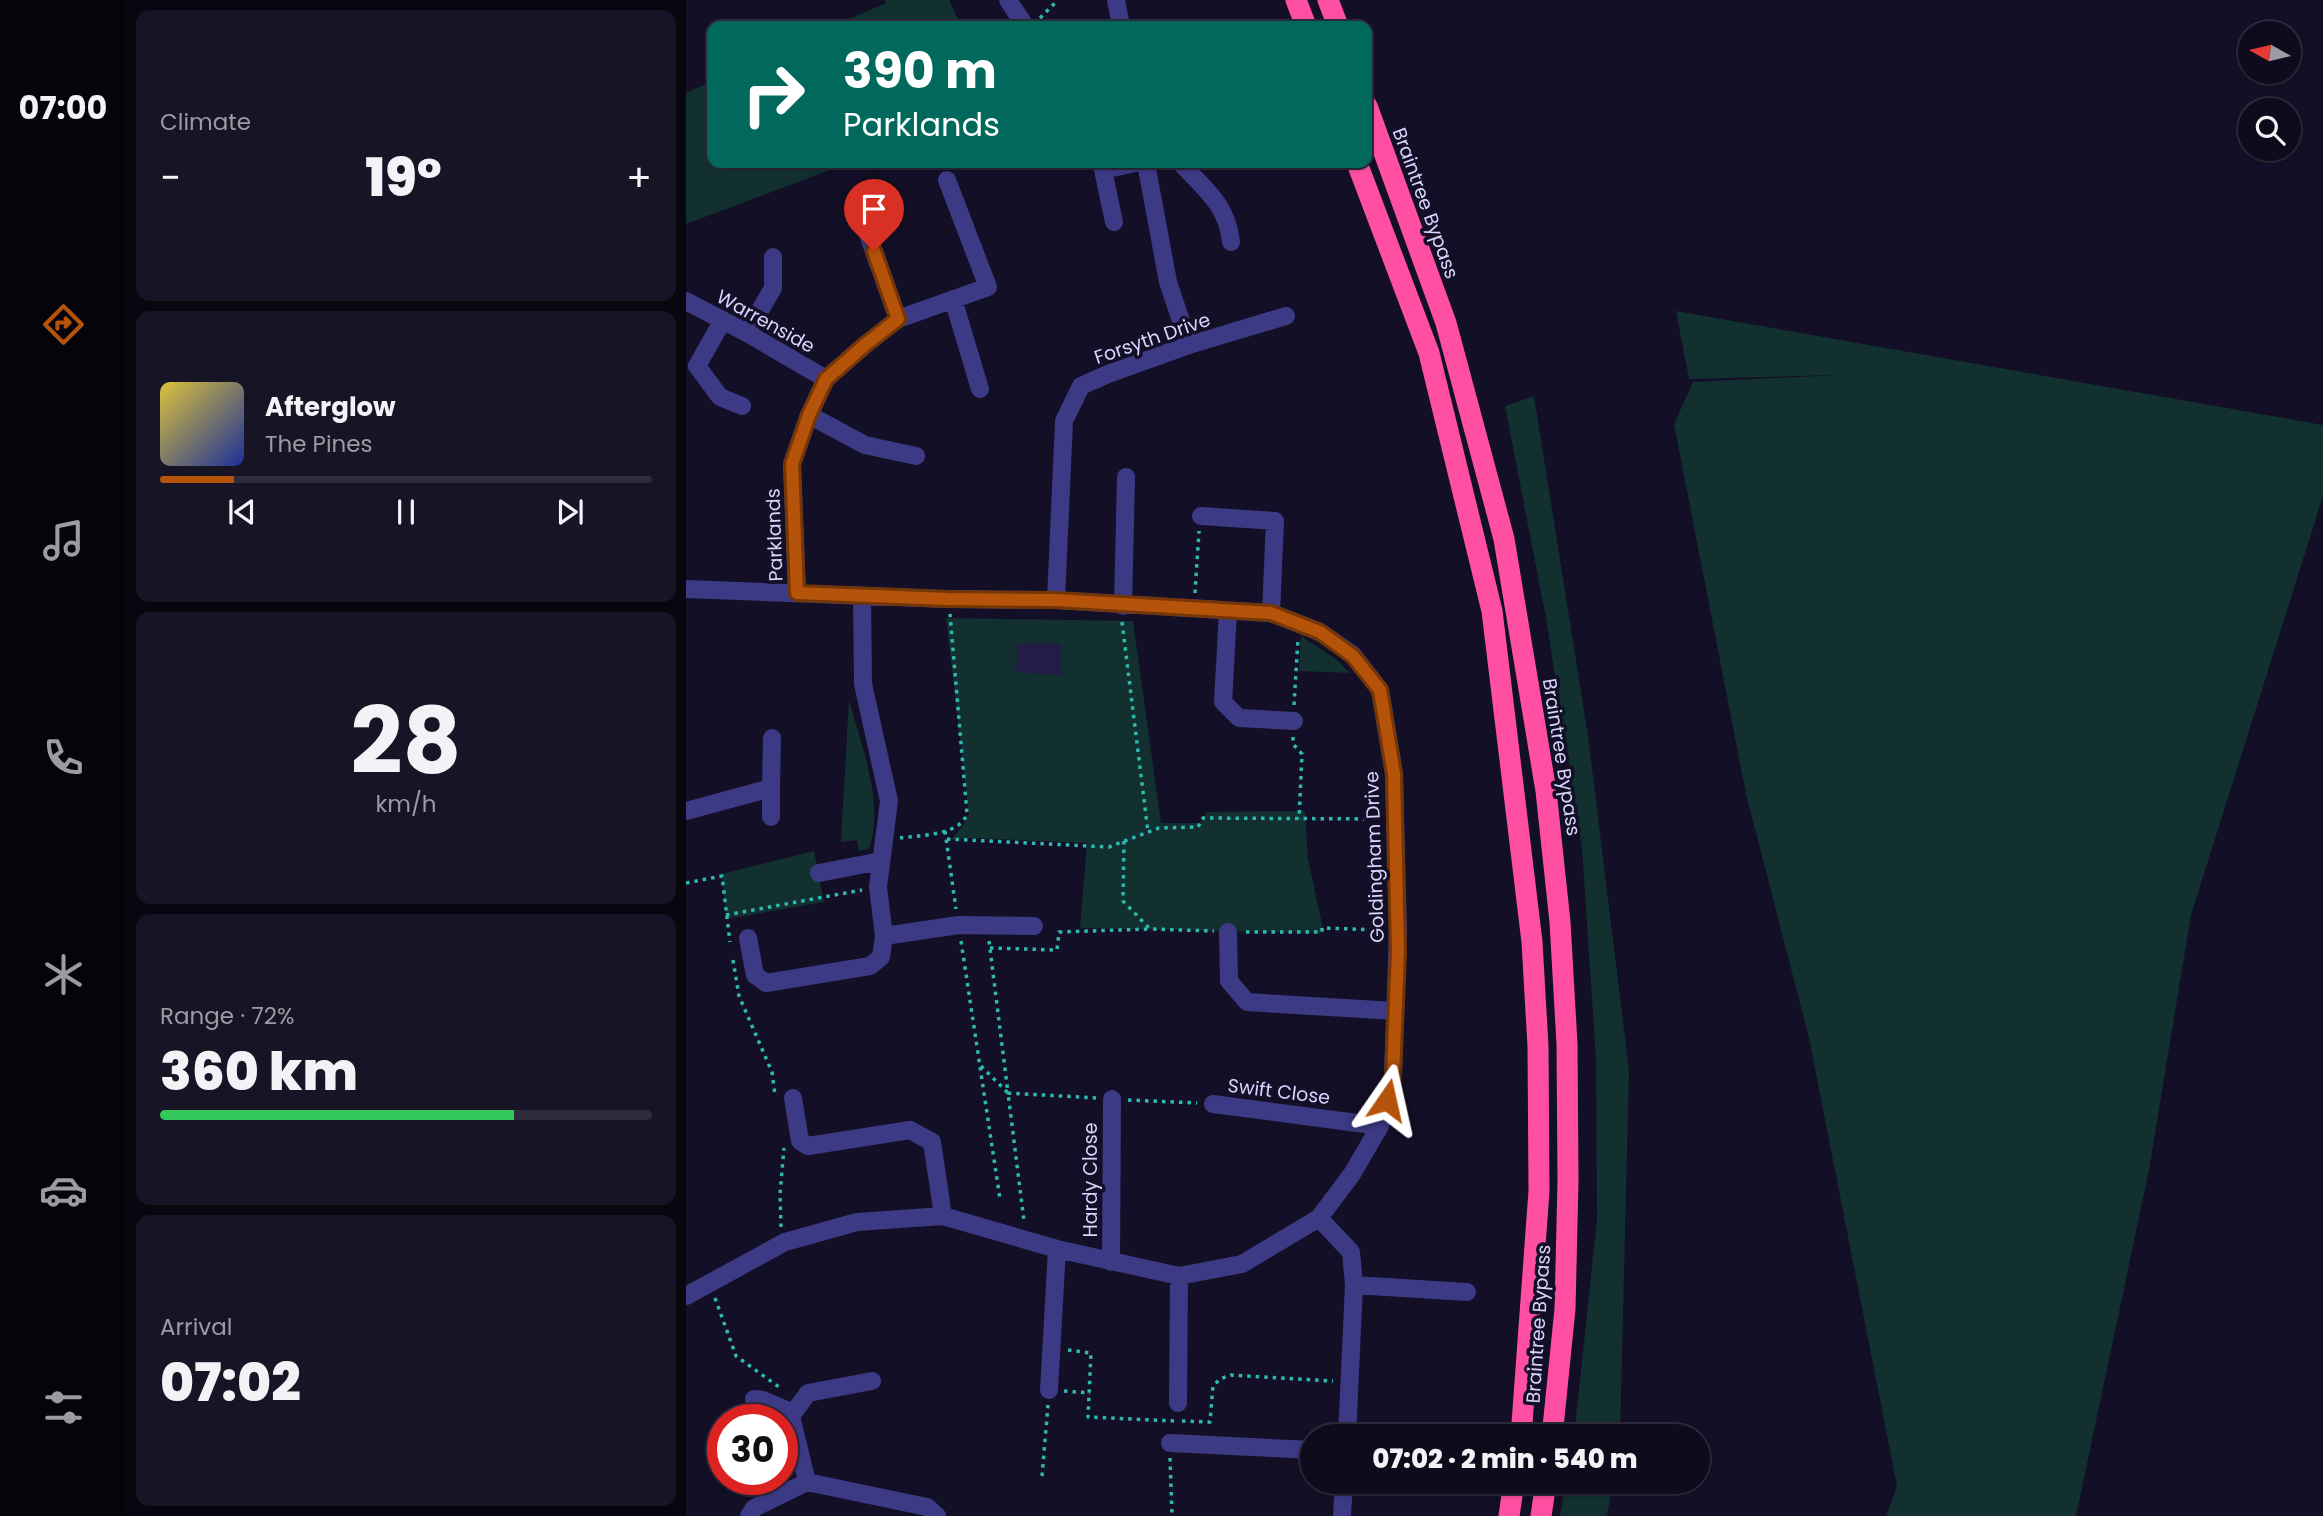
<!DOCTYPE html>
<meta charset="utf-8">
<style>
:root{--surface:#0e0b1c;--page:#171425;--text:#f1f3f6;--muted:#9b9ba3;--line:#2e2b3b;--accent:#b45309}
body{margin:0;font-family:Poppins,sans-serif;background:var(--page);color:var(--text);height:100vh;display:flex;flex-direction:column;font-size:26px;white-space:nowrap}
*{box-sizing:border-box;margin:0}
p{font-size:23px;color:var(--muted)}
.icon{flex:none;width:38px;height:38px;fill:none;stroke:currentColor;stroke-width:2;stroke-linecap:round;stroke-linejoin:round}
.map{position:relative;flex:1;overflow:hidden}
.panel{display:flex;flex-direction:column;gap:10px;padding:10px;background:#08060f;width:560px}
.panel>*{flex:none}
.guide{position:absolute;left:21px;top:21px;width:665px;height:147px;border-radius:14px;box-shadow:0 2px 5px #0004,0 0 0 2px var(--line);background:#00695c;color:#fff;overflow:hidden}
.needle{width:46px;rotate:278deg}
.fabs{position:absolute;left:1552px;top:21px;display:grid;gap:14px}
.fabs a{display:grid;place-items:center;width:63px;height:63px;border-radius:50%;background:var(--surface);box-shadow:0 2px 5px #0004,0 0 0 2px var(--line);font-size:35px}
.speed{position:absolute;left:21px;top:1404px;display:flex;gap:14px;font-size:35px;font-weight:700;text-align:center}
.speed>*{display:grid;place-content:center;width:91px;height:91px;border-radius:50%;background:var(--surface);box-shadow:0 2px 5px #0004,0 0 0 2px var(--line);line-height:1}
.speed .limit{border:10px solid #d22;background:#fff;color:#111}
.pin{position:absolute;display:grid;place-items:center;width:60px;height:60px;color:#fff;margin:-72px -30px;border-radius:50% 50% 50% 0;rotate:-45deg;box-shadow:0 0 7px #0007}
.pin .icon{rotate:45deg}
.me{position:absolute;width:77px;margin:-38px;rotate:11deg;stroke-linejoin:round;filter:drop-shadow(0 0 5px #0008)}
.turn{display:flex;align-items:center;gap:24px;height:147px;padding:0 21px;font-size:32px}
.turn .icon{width:91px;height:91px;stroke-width:2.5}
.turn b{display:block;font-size:49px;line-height:60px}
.big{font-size:52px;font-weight:800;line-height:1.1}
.panel .card{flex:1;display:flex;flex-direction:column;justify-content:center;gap:10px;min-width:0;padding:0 24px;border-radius:14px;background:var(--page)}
.panel .dial{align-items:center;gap:0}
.dial b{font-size:91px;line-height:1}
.song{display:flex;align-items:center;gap:21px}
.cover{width:84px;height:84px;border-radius:10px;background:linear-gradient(135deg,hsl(50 70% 55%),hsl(230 70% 35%))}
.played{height:7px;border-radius:4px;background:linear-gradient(90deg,var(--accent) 15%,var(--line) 15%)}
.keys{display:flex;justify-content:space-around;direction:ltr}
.heat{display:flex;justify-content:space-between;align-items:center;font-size:38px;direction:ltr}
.charge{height:10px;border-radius:5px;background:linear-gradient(90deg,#34c759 72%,var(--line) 0)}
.trip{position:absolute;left:614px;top:1424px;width:410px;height:70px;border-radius:35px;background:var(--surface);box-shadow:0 2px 5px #0004,0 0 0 2px var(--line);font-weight:800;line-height:70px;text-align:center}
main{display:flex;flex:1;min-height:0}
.tab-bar{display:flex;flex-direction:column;width:126px;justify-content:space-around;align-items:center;background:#06040b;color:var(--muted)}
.tab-bar .icon{width:49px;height:49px}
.tab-bar .selected{color:var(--accent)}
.tab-bar b{font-size:32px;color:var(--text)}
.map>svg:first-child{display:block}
</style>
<main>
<nav class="tab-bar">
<b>07:00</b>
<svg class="icon selected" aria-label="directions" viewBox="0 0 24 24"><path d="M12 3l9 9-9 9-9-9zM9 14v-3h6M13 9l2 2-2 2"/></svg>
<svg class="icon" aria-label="music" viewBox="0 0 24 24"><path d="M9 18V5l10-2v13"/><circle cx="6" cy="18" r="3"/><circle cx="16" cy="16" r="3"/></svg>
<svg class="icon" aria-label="phone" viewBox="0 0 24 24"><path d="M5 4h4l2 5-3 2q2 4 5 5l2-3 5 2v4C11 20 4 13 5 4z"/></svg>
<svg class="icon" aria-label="climate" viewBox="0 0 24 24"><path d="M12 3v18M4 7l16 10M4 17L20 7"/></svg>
<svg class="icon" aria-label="car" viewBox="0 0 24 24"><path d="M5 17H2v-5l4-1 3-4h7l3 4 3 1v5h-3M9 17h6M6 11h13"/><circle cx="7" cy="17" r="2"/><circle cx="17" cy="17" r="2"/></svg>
<svg class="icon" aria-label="filters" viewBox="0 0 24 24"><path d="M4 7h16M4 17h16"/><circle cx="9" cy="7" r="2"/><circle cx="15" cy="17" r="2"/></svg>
</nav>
<section class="panel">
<div class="card"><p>Climate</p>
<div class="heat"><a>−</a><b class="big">19°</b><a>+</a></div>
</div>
<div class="card">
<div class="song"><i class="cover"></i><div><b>Afterglow</b><p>The Pines</p></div></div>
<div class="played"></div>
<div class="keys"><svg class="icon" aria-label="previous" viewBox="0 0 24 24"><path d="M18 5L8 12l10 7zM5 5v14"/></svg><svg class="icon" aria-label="pause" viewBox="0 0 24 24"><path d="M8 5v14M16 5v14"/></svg><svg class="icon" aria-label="next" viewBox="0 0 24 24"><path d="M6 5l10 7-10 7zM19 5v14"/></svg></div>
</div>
<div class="card dial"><b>28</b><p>km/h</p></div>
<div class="card"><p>Range · 72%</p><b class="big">360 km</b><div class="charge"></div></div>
<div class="card"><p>Arrival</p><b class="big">07:02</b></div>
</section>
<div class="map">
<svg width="1637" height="1516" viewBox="0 0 1637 1516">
<rect width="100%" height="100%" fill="#130f26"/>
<path fill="#12302f" d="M199,0H263L275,26H147L200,3Z
M26,81V163H162L0,224V93Z
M990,311L1637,425V496L1505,915L1463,1170L1390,1516H1200L1211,1486L1123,1038L1060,794L988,424L1007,382L1152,375L1003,379Z
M848,396L902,736L943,1070L934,1437H888L911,1219L910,1059L896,849L860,618L819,406Z
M260,618L447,621L475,823H514L521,812L619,811L622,859L638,933L394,928L401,843L285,838L265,840L278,824L283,815Z
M615,636L650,659L664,673L613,671Z
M163,700C175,744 199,805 183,849L173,851L171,840L155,842Z
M128,851L138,902L41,919L35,874Z
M880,1482H927L921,1516H874Z"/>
<path fill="#241b47" d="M332,643L374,644L375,675L330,672Z"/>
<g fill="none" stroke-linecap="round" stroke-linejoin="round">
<path stroke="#2fb8b0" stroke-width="3.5" stroke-dasharray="3.5 5" stroke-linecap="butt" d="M354,18L372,0
M509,593L513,531
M436,622L462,832
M608,705L612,639
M607,737V744L616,754L613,819
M259,831L270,909
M214,838C234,835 273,836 281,814L264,614
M261,839L423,847L473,828L512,827L517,818L694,819
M438,841L437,901L464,929L528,931
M0,883L36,876L44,942
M40,915L176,890
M560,932H636V928L695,930
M275,941L314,1199
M303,941L322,1093L410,1098
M304,948L371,950L373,932L464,929
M47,960L53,996L86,1072L89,1095
M295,1066L322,1093L338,1221
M442,1100L511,1103
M95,1227L94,1194L98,1148
M29,1298L50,1356L93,1387
M382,1350L405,1353L402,1417L488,1421
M378,1391L404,1393
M496,1421L524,1422L527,1386L534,1379L545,1375L647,1381
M484,1458L486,1516
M356,1476L362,1405"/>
<path stroke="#3d3a85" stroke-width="18" d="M322,0L339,26
M430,0L435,26
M460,163L482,282L503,345
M495,163C519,190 541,204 545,242
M428,222L417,170L449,163
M180,229L212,319
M267,299L294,389
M0,301L61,333L140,379
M37,320L11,366L34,397L56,406
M61,333L87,288V257
M123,415L179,445L230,456
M515,516L589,521L585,613
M0,589L262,599L370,600L585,613L634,632L667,655L694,690L708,774L712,930L707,1075L694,1126L666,1174L633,1218L556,1264L493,1276L371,1249L257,1216L171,1222L99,1242L0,1296
M111,593L106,464L123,415L140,379L180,344L212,319L302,287L261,180
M370,600L378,421L395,386L422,374L503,345L600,316
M437,606L440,477
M542,612L537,702L553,718L608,721
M85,788V817
M0,811L85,788L86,738
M133,873L195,861
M542,932L543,981L561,1002L709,1011
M198,936L273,925L348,926
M62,938L69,975L80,983L184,966L195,957L198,936L192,887L203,801L177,684L176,596
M107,1098L114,1141L122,1146L224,1130L246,1142L257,1216
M527,1104L694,1126
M633,1218L665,1252L668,1285L661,1437
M425,1262L426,1099
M668,1285L781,1292
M363,1390L371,1249
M68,1399L77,1400L107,1413
M492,1403L493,1276
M484,1443L626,1450
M121,1482L105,1416L122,1393L186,1381
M63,1516L68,1508L121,1482L241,1507L251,1516
M656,1516L658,1482"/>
<path stroke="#ff4fa3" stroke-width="21" d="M610,0L620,26
M642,0L652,26
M681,106L760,323L818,539L860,791L874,922L881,1044L882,1181L879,1309L866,1437
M671,163L743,353L806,611L846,942L852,1046L853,1191L835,1437
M823,1516L828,1482
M855,1516L860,1482"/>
</g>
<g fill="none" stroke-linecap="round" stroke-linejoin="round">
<defs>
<path id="route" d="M188,251L212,319L180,344L140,379L123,415L106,464L111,593L262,599L370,600L585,613L634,632L667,656L694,690L708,774L712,952L707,1075L701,1100"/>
</defs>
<use href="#route" stroke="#753606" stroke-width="18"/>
<use href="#route" stroke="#b45309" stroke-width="12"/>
</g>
<g text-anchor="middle" stroke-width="7" stroke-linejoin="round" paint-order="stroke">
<g font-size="19" fill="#d9d4ff" stroke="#130f26">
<text transform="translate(740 203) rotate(70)" y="7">Braintree Bypass</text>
<text transform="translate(80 321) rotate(29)" y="7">Warrenside</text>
<text transform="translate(466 338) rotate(-19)" y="7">Forsyth Drive</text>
<text transform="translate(88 535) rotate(-92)" y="7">Parklands</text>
<text transform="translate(876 757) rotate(81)" y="7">Braintree Bypass</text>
<text transform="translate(688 857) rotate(-92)" y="7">Goldingham Drive</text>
<text transform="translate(593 1091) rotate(7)" y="7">Swift Close</text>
<text transform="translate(404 1180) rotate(-90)" y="7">Hardy Close</text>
<text transform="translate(852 1324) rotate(-86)" y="7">Braintree Bypass</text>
</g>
</g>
</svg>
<div class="fabs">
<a><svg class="needle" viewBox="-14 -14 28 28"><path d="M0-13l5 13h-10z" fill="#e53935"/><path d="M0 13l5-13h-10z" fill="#9b9ba3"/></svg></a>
<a><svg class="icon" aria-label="search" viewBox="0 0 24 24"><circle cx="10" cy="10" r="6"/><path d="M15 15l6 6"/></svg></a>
</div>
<div class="speed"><div class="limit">30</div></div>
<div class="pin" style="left:188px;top:251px;background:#d93025"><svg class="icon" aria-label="arrive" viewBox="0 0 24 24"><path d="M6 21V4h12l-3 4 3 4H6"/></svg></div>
<svg class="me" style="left:701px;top:1100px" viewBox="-20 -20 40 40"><path d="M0-17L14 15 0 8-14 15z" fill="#b45309" stroke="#fff" stroke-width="4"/></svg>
<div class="trip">07:02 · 2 min · 540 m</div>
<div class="guide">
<div class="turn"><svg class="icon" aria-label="right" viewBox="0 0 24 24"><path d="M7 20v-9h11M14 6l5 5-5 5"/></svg><div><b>390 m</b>Parklands</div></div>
</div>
</div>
</main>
